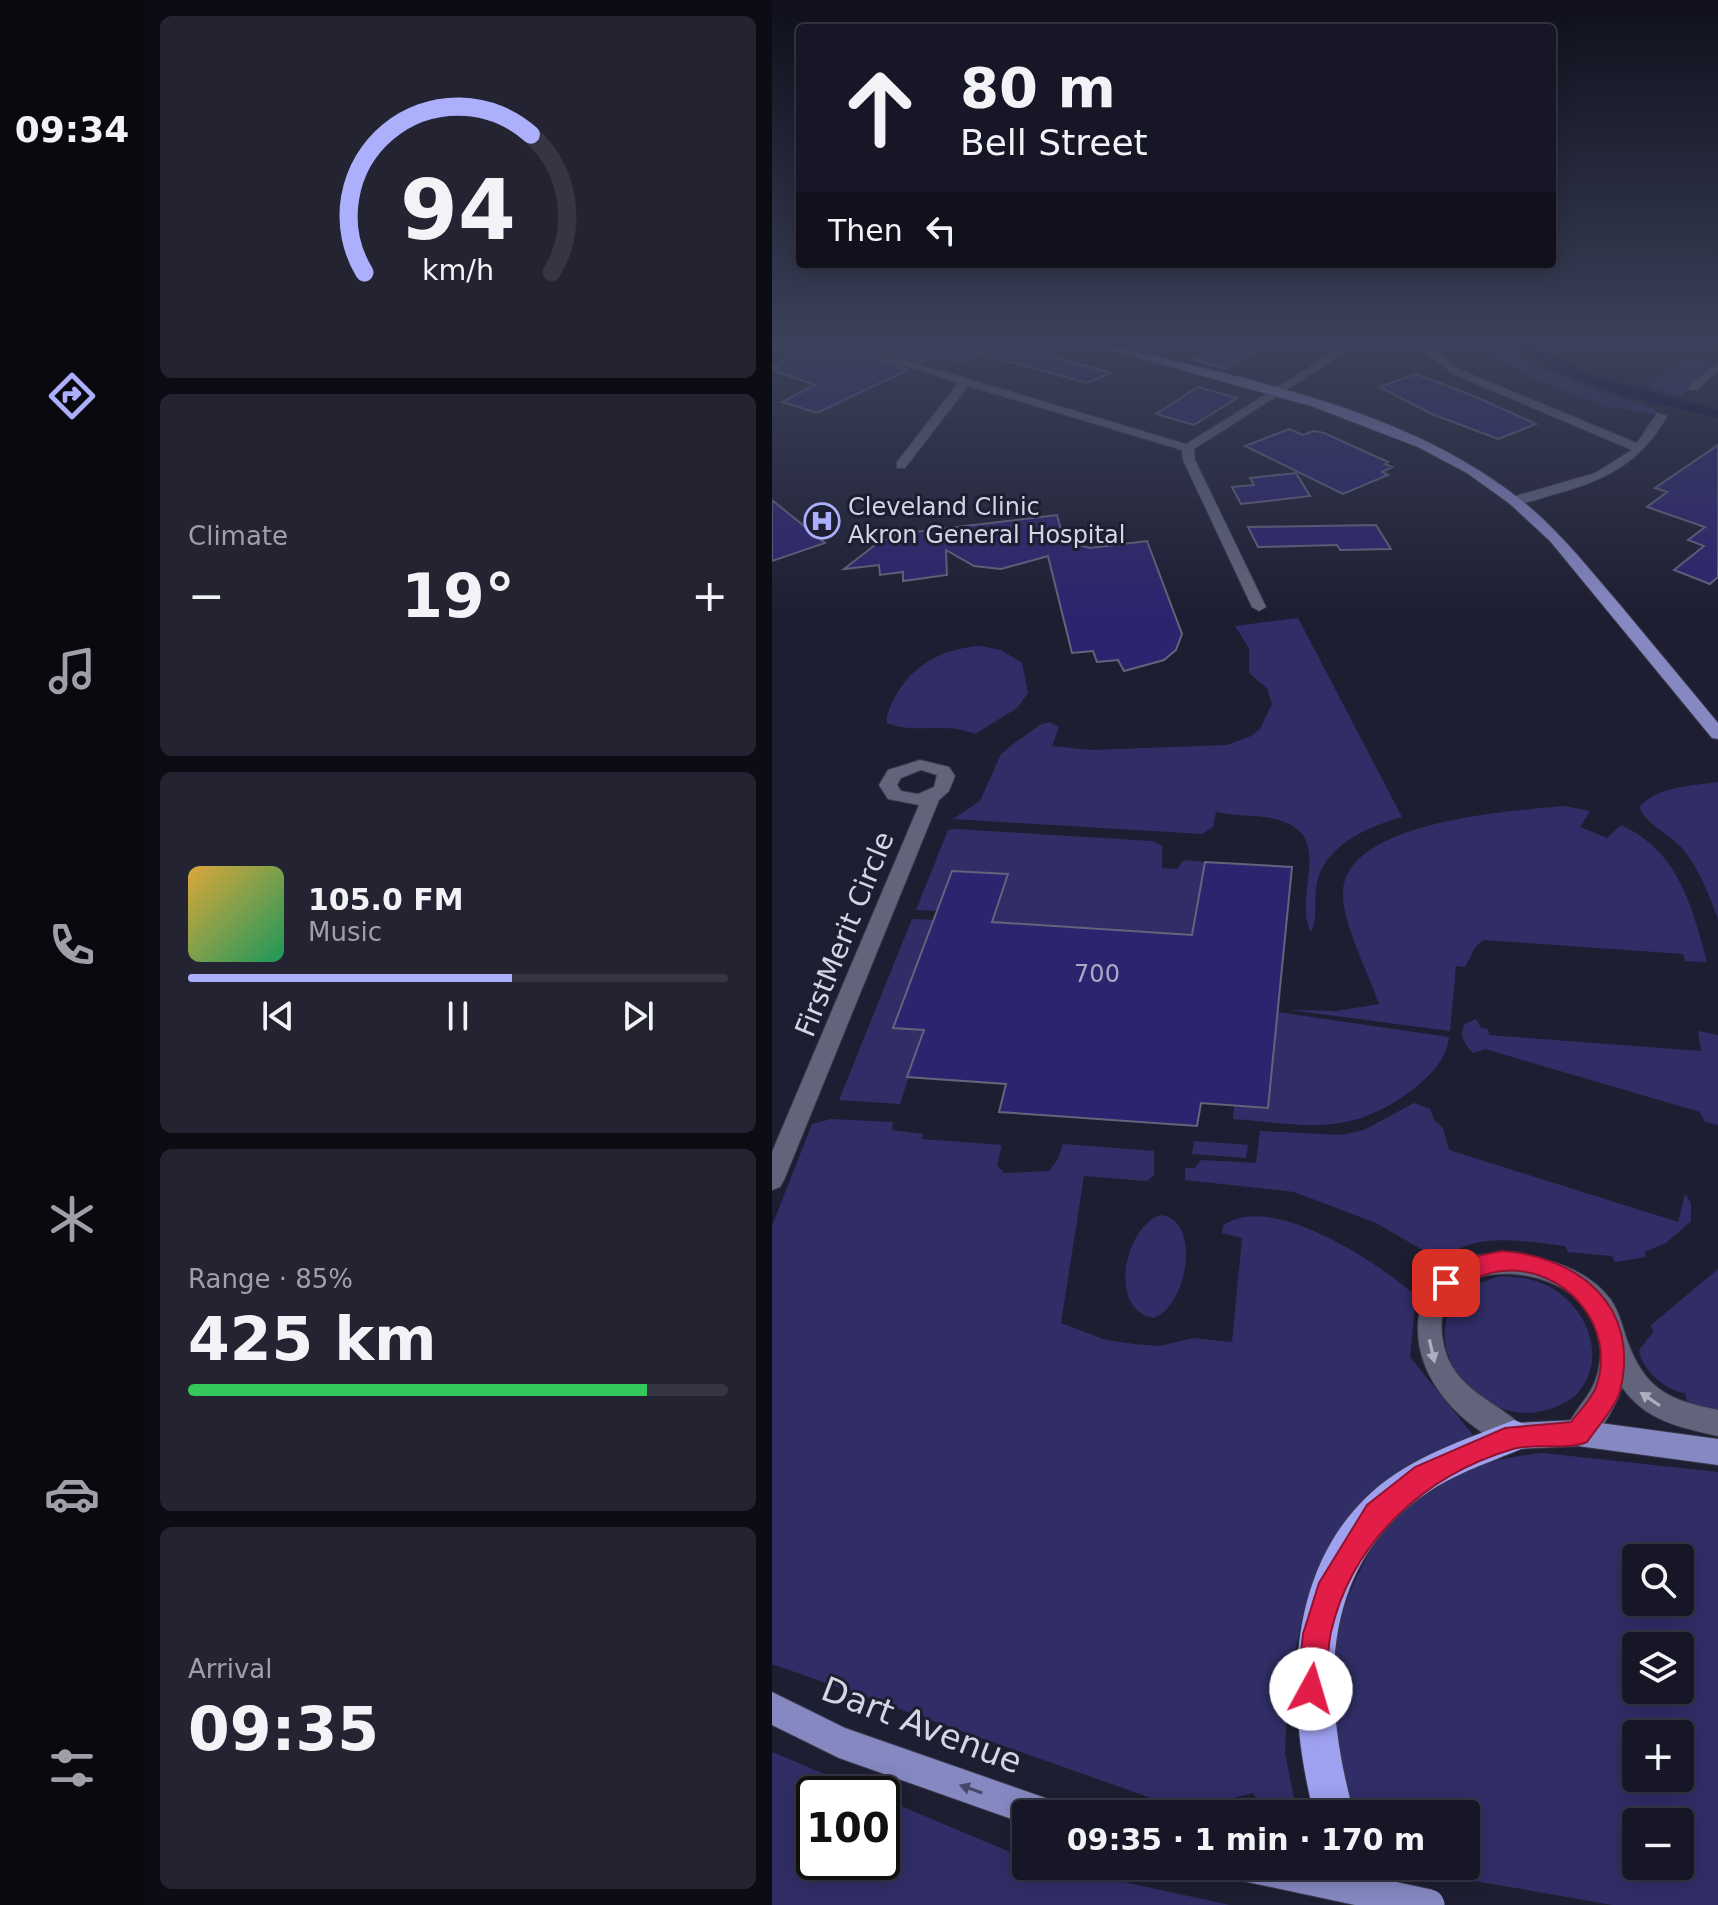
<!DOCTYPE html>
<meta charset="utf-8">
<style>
:root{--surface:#161626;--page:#232332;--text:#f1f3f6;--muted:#9e9fa7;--line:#353543;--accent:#acaffb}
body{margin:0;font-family:"DejaVu Sans",sans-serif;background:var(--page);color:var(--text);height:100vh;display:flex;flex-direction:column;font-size:30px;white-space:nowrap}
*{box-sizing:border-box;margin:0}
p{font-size:26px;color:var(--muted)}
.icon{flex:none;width:44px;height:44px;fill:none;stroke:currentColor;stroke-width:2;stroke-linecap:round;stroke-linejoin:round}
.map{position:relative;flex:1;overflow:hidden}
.sheet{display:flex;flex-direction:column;gap:16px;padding:16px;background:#0c0c15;width:628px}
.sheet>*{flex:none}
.hud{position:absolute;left:24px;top:24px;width:760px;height:244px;border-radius:8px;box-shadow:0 4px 20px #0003,0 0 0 2px var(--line);background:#161626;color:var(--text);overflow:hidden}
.fabs{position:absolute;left:850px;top:1544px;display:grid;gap:16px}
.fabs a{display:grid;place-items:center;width:72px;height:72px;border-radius:8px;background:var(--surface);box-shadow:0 4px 20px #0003,0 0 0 2px var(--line);font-size:40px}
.speed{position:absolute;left:24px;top:1776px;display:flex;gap:16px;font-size:40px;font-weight:700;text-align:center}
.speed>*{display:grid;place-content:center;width:104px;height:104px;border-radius:50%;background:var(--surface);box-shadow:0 4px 20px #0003,0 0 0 2px var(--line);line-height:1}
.speed .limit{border:4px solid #111;border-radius:12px;background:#fff;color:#111}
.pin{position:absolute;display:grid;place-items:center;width:68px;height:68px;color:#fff;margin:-34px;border-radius:16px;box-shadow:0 4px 12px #0006}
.me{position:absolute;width:88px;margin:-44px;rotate:6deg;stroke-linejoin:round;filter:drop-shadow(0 0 6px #0008)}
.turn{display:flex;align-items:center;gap:28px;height:168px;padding:0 32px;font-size:36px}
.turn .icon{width:104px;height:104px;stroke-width:2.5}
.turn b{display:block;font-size:56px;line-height:68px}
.then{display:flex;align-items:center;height:76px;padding:0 32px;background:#0003;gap:16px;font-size:30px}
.big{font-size:60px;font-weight:700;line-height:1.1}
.sheet .widget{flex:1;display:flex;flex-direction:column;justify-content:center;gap:12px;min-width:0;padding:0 28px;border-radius:12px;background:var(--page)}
.sheet .dial{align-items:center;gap:0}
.dial svg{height:208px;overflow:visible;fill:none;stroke:var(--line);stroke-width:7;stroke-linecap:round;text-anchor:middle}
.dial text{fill:var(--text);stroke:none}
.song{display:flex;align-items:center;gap:24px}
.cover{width:96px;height:96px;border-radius:12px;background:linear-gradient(135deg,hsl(40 70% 55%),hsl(150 70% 35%))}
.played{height:8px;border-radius:4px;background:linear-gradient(90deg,var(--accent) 60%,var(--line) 60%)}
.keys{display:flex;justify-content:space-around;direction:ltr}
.heat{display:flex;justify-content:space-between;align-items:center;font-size:44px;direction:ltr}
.charge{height:12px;border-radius:6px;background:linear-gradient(90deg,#34c759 85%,var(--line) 0)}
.trip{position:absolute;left:240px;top:1800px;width:468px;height:80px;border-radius:8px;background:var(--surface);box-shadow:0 4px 20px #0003,0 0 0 2px var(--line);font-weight:700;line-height:80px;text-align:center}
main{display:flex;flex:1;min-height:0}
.tab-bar{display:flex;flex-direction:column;width:144px;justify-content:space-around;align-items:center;background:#09090f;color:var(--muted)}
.tab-bar .icon{width:56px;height:56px}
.tab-bar .current{color:var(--accent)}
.tab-bar b{font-size:36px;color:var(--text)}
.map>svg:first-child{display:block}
</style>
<main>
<nav class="tab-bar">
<b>09:34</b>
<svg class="icon current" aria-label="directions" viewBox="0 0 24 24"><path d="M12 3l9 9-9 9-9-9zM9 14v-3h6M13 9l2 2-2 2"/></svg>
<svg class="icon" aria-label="music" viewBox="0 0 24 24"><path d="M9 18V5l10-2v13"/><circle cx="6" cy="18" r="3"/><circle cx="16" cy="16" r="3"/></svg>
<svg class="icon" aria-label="phone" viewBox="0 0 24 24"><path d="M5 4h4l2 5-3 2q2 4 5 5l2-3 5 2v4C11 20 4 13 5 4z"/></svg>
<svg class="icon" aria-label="climate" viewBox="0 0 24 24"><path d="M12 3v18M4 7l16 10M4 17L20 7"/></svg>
<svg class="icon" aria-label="car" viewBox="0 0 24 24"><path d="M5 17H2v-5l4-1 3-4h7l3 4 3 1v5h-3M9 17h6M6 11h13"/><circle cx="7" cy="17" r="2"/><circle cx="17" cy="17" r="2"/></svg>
<svg class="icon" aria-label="filters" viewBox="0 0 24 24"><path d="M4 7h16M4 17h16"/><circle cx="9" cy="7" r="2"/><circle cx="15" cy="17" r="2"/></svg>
</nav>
<section class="sheet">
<div class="widget dial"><svg viewBox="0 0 100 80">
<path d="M14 69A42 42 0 1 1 86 69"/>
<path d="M14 69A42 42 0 0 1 78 16" stroke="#acaffb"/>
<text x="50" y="56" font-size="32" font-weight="700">94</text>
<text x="50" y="72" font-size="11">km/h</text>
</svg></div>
<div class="widget"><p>Climate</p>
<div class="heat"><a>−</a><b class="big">19°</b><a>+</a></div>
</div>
<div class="widget">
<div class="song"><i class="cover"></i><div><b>105.0 FM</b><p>Music</p></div></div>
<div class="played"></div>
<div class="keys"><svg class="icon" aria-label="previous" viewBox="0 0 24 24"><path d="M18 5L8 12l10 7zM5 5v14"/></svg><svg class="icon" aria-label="pause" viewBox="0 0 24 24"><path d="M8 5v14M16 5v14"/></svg><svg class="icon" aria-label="next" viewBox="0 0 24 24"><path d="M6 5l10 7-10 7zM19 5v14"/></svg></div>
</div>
<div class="widget"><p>Range · 85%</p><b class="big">425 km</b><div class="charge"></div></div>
<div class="widget"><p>Arrival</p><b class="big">09:35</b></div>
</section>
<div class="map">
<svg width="946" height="1905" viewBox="0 0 946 1905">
<rect width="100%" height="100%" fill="#1e1e32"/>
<path fill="#312e67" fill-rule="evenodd" d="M676,345H734L761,364L812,387L883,409L887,415L833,406L764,380L710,349Z
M904,353L938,363L910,396L877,387L911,357Z
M526,618L630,817C595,827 548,847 544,889C542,905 546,917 539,932C519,893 568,832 499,818C481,815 463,816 444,812L441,827L430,834L181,819L208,801L229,754L241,744L268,725L277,722L287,727L280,746L319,750L455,745L479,736L488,729L500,704L495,688L477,673V648L463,626Z
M208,646L229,650L250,663L256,693L245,708L203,734C172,721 143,735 115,723C114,716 116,713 119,705C136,667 167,649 208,646Z
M946,782V919C937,895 926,865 908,846C895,832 875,825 867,807C886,786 919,786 946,782Z
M793,806L818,811L808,827L835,838L849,825C906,851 920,905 935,962L913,961L911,954L712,940L704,946L693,967L684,966L678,1031L518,1010L564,1011L607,1004C597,974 571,925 571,894C571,821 739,811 793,806Z
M183,829L380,841L390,846V868L405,869L412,860L433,862L420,935L220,922L235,874L181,871L165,911L144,910L176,830Z
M140,919L162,920L152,1030L128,1104L67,1100Z
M505,1012L677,1037C674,1059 661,1073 644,1087C579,1138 537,1125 461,1119L462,1106L495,1108Z
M704,1019L709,1028L716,1029L717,1035L929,1051L926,1031L946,1035V1125L933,1122L928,1112L713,1049L701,1053C693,1044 686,1036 693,1024Z
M642,1103L658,1109L662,1120L671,1128L677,1150L906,1222L913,1194L919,1203V1221L894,1243L873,1252L874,1257L843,1262L840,1256L796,1252L793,1246C753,1242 701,1230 670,1261L604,1223L522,1192L413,1180V1168H423L429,1160L484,1163L488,1131L569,1135L592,1130Z
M59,1119L121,1122L120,1130L151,1134L150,1139L230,1145L225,1165L232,1173L277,1171L286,1159L291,1144L382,1151V1175L375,1181L312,1176L289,1323L334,1340L362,1344L388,1346L421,1338L460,1342L470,1238L450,1233L451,1226C498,1190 608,1264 644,1296L638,1357L701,1435L615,1486L555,1562L532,1612L516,1681L513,1753L525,1814H494L481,1793L413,1810L0,1664V1226L40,1124Z
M422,1141L476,1145L474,1158L420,1154Z
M388,1215C431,1219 415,1308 381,1318C335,1309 353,1227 388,1215Z
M946,1269V1413L917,1409L913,1393C894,1391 869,1369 867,1350L882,1331L878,1326Z
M730,1276C745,1277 758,1278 772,1284C811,1301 837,1353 808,1390C801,1400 789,1405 778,1409C693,1437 616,1301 730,1276Z
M771,1453L946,1472V1905H841L703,1881L641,1866H694V1814H577C571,1782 552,1724 552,1694C551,1642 595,1542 630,1504C659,1472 730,1457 771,1453ZM864,1558H908V1602H864ZM864,1646H908V1690H864ZM864,1734H908V1778H864ZM864,1822H908V1866H864Z
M0,1752L100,1794H42V1862H110V1798L254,1859V1866H278L458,1905H0Z"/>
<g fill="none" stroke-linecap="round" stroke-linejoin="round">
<path fill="#090030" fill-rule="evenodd" d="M745,345H759L825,377L946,410V418C886,403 791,388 745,345Z"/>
</g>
<path fill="#2c246e" stroke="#63647c" stroke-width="2" d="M44,345H244L338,373L315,383L209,354L190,363L165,356L151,362L105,349L94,355L136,370L45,413L10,402L43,385L0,370V367Z
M448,345H496L454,369L420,360Z
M644,374L704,397L764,424L726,439L660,414L607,387Z
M426,387L465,398L422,425L384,414Z
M517,429L531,435L542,431L552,433L616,462L613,464L620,467L610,472L616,475L571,494L473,446Z
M946,445V577L938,584L902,570L932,546L916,540L933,527L875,507L895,492L883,488Z
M524,473L538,496L469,504L460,487L482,485L478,478Z
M0,500L53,543L0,561Z
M285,515L292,541L318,548L375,541L410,634L404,650L392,660L352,671L346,660L325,662L321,651L300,653L276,556L229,569L202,566L174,550L175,575L131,581V572L108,575L107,565L72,569L103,545L126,534Z
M604,525L619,549L568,550L565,545L486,547L476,527Z
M433,862L520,867L496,1108L429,1103L425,1126L227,1112L234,1084L135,1077L152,1030L121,1028L180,871L236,874L220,922L420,935Z"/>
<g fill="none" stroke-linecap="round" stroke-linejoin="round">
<defs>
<path id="minor" d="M573,345H585L422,449L423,460L494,607L487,611L480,607L411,460L410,450L196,386L133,468H125V462L186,383L97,354L106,352L414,444Z
M644,345H656L689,370L865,443L885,413L895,416C870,463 830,482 780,495C767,499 751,505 737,504V498L823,473L860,450L681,374Z
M946,362V371L925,390H917V386Z
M148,760L177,767L183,776L177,791L167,800L12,1180L8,1187L0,1190V1152L147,805L116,799L107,785L116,770ZM149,770L165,775L162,787L146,794L129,791L125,785L129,778Z
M743,1252C779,1260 816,1269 839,1300C847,1311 851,1328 855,1340C873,1390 897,1400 946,1410V1436C909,1428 872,1420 850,1387C843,1408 827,1438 806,1446L796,1442L792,1433C809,1395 828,1396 829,1345C831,1263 642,1236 673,1350C686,1397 743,1407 756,1436L752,1445L742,1449C689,1428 638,1375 647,1315C650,1297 657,1279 672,1268C692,1254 720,1253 743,1252Z"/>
<path id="major" d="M0,345H14L0,351Z
M320,345H337C476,380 634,408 749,500C787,530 817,569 849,606C881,645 914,684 946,723V739L940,738L778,541L738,504L695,473L646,447L539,406Z
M806,1420L946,1439V1465L806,1446L742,1449L732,1445L728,1436L732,1427L742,1423Z
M0,1692L73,1728L285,1802L290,1814H254V1824L67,1758L0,1725Z"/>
<path id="highway" d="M742,1420L754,1425L758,1436L754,1447C724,1460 692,1470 664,1487C544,1561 549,1693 582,1814H542C515,1708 510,1573 600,1492C640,1456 693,1440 742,1420Z
M568,1866H612L628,1888L633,1905H590Z"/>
</defs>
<use href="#minor" stroke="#39394a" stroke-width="2"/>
<use href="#major" stroke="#39394a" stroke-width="2"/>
<use href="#highway" stroke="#39394a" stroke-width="2"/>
<use href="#minor" fill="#62647c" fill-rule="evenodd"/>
<use href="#major" fill="#8688c2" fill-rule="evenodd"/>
<use href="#highway" fill="#9ea0f0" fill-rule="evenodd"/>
<defs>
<path id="major-bridge" d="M475,1866L657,1905"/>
</defs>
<use href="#major-bridge" stroke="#39394a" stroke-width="33" stroke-linecap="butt"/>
<use href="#major-bridge" stroke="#8688c2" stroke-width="31"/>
</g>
<defs><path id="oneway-solid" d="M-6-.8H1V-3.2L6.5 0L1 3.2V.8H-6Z" transform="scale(2)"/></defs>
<g fill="#adaec0">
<use href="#oneway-solid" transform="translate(660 1351) rotate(77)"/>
<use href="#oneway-solid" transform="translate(878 1399) rotate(-146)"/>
</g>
<use fill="#48486c" href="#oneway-solid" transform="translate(199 1789) rotate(-161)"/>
<linearGradient id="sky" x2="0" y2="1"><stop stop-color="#10101c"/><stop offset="0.56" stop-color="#3b415a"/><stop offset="1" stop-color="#3b415a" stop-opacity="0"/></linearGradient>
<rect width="946" height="612" fill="url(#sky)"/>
<path fill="#e11d48" stroke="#92132f" stroke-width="2" d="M730,1251C808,1257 869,1307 848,1391C843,1408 825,1427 815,1442C792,1451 765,1442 741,1449C653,1475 580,1541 559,1632C554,1654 558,1678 549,1699L539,1703L529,1699L525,1689L531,1634L547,1583L595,1505L643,1467L733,1428L799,1422C807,1411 820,1399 824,1387C846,1326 792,1265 730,1271C707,1273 693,1286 674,1293L666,1290L662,1283C674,1259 707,1256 730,1251Z"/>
<defs>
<symbol id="hospital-ring" viewBox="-11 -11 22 22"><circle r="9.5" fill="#1e1e32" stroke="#acaffb" stroke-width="1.5"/><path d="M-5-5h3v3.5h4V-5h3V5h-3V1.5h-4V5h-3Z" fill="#acaffb"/></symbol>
</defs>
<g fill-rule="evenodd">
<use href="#hospital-ring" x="30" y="501" width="40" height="40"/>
</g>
<g text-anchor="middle" stroke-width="6" stroke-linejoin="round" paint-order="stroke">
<g font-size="24" fill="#d5d6e4" stroke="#1e1e32" text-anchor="start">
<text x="76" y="515">Cleveland Clinic<tspan x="76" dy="28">Akron General Hospital</tspan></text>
</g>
<g font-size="24" fill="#abaac6">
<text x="325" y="982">700</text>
</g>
<g font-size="28" fill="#d5d6e4" stroke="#1e1e32">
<text transform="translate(72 934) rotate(-68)" y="10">FirstMerit Circle</text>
</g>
<g font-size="34" fill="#d5d6e4" stroke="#1e1e32">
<text transform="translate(150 1725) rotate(21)" y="12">Dart Avenue</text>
</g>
</g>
</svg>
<div class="fabs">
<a><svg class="icon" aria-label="search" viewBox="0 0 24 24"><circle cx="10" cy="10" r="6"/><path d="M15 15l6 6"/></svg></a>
<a><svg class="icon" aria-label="layers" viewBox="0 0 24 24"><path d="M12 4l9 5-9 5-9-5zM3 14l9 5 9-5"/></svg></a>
<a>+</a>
<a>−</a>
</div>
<div class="speed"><div class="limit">100</div></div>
<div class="pin" style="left:674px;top:1283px;background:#d93025"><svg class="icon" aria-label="arrive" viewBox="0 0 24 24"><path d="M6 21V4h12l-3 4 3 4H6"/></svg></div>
<svg class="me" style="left:539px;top:1689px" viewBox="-20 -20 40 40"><circle r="19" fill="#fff"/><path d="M0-13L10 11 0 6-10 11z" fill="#e11d48"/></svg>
<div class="trip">09:35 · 1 min · 170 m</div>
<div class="hud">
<div class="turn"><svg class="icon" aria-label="ahead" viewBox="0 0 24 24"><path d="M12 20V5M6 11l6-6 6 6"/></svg><div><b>80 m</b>Bell Street</div></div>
<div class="then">Then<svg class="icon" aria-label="left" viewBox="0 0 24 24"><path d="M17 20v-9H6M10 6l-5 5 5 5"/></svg></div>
</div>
</div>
</main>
